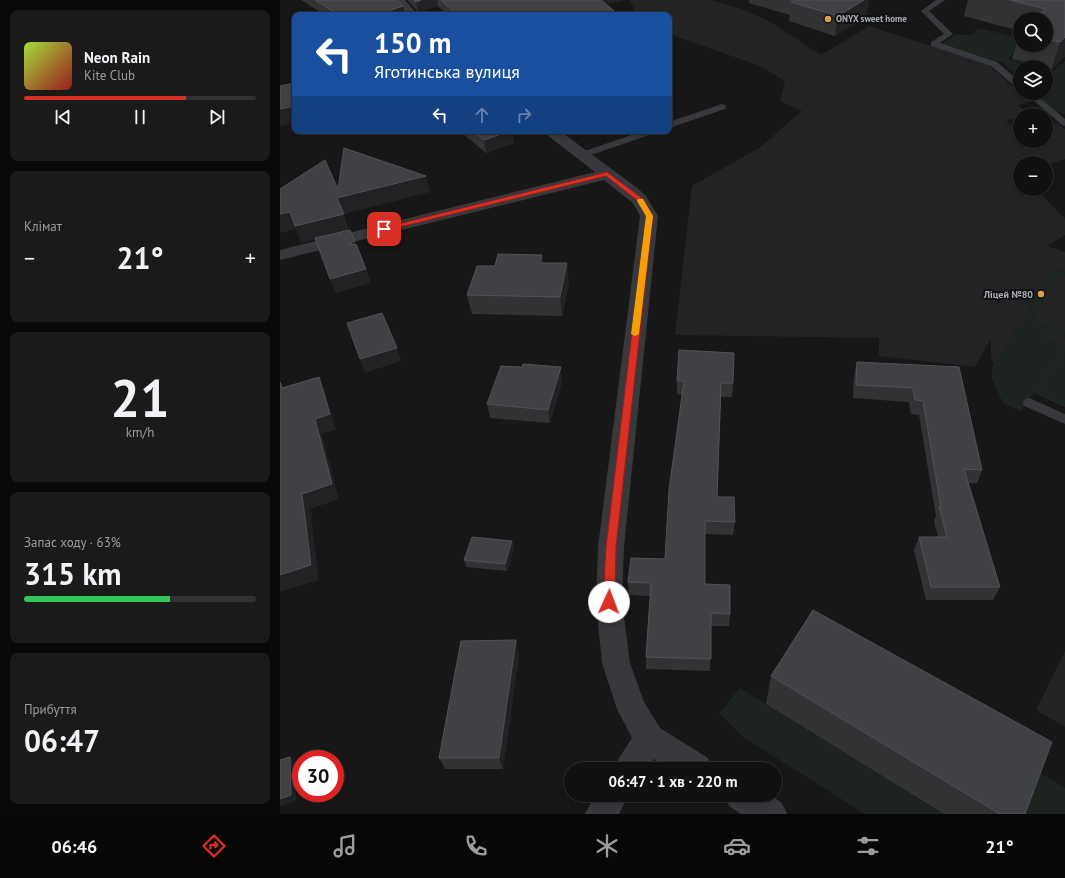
<!DOCTYPE html>
<html lang="uk">
<meta charset="utf-8">
<style>
:root{--surface:#111112;--page:#1a1a1b;--text:#f1f3f6;--muted:#9c9d9f;--line:#303132;--accent:#d93025}
body{margin:0;font-family:"PT Sans",sans-serif;background:var(--page);color:var(--text);height:100vh;display:flex;flex-direction:column;font-size:15px;white-space:nowrap}
*{box-sizing:border-box;margin:0}
p{font-size:13px;color:var(--muted)}
.icon{flex:none;width:22px;height:22px;fill:none;stroke:currentColor;stroke-width:2;stroke-linecap:round;stroke-linejoin:round}
.map{position:relative;flex:1;overflow:hidden}
.sheet{display:flex;flex-direction:column;gap:10px;padding:10px;background:#09090a;width:280px}
.sheet>*{flex:none}
.top-card{position:absolute;left:12px;top:12px;width:380px;height:122px;border-radius:8px;box-shadow:0 2px 6px #0003,0 0 0 1px var(--line);background:#1a4fa0;color:#fff;overflow:hidden}
.fabs{position:absolute;left:733px;top:12px;display:grid;gap:8px}
.fabs a{display:grid;place-items:center;width:40px;height:40px;border-radius:50%;background:var(--surface);box-shadow:0 2px 6px #0003,0 0 0 1px var(--line);font-size:20px}
.speed{position:absolute;left:12px;top:750px;display:flex;gap:8px;font-size:20px;font-weight:700;text-align:center}
.speed>*{display:grid;place-content:center;width:52px;height:52px;border-radius:50%;background:var(--surface);box-shadow:0 2px 6px #0003,0 0 0 1px var(--line);line-height:1}
.speed .limit{border:6px solid #d22;background:#fff;color:#111}
.pin{position:absolute;display:grid;place-items:center;width:34px;height:34px;color:#fff;margin:-17px;border-radius:8px;box-shadow:0 2px 6px #0006}
.me{position:absolute;width:44px;margin:-22px;rotate:2deg;stroke-linejoin:round;filter:drop-shadow(0 0 3px #0008)}
.turn{display:flex;align-items:center;gap:14px;height:84px;padding:0 16px;font-size:18px}
.turn .icon{width:52px;height:52px;stroke-width:2.5}
.turn b{display:block;font-size:28px;line-height:34px}
.lanes{display:flex;align-items:center;height:38px;padding:0 16px;background:#0003;justify-content:center;gap:20px;direction:ltr}
.lanes .off{opacity:.35}
.big{font-size:30px;font-weight:800;line-height:1.1}
.sheet .tile{flex:1;display:flex;flex-direction:column;justify-content:center;gap:6px;min-width:0;padding:0 14px;border-radius:8px;background:var(--page)}
.sheet .dial{align-items:center;gap:0}
.dial b{font-size:52px;line-height:1}
.song{display:flex;align-items:center;gap:12px}
.cover{width:48px;height:48px;border-radius:6px;background:linear-gradient(135deg,hsl(80 70% 55%),hsl(0 70% 35%))}
.played{height:4px;border-radius:2px;background:linear-gradient(90deg,var(--accent) 70%,var(--line) 70%)}
.keys{display:flex;justify-content:space-around;direction:ltr}
.heat{display:flex;justify-content:space-between;align-items:center;font-size:22px;direction:ltr}
.charge{height:6px;border-radius:3px;background:linear-gradient(90deg,#34c759 63%,var(--line) 0)}
.trip{position:absolute;left:284px;top:762px;width:218px;height:40px;border-radius:20px;background:var(--surface);box-shadow:0 2px 6px #0003,0 0 0 1px var(--line);font-weight:800;line-height:40px;text-align:center}
.tabs{display:flex;height:64px;justify-content:space-around;align-items:center;background:#070707;color:var(--muted)}
.tabs .icon{width:28px;height:28px}
.tabs .active{color:var(--accent)}
.tabs b{font-size:18px;color:var(--text)}
main{display:flex;flex:1;min-height:0}
.map>svg:first-child{display:block}
</style>
<main>
<section class="sheet">
<div class="tile">
<div class="song"><i class="cover"></i><div><b>Neon Rain</b><p>Kite Club</p></div></div>
<div class="played"></div>
<div class="keys"><svg class="icon" aria-label="previous" viewBox="0 0 24 24"><path d="M18 5L8 12l10 7zM5 5v14"/></svg><svg class="icon" aria-label="pause" viewBox="0 0 24 24"><path d="M8 5v14M16 5v14"/></svg><svg class="icon" aria-label="next" viewBox="0 0 24 24"><path d="M6 5l10 7-10 7zM19 5v14"/></svg></div>
</div>
<div class="tile"><p>Клімат</p>
<div class="heat"><a>−</a><b class="big">21°</b><a>+</a></div>
</div>
<div class="tile dial"><b>21</b><p>km/h</p></div>
<div class="tile"><p>Запас ходу · 63%</p><b class="big">315 km</b><div class="charge"></div></div>
<div class="tile"><p>Прибуття</p><b class="big">06:47</b></div>
</section>
<div class="map">
<svg width="785" height="814" viewBox="0 0 785 814">
<rect width="100%" height="100%" fill="#171718"/>
<path fill="#232325" d="M350,0H431L459,8L489,21L541,55L589,26L707,64L751,102L738,105L751,115H740V117L726,121L740,132V141H766V126L777,123L785,129V159L766,165V163H740V189H756L785,219V235L766,246L785,252V407L722,379L711,357V338L695,367L599,356V338L395,335L412,186L479,148L522,111L500,101L505,81L480,66L389,34V15H357Z
M785,651V727L756,710Z"/>
<path fill="#1d231e" d="M698,28L740,38V45H741L728,59L758,67H740V79L723,63L661,44L675,35H691Z
M785,61V114L774,110L755,93H766V69L773,71Z
M773,267L785,271V277L779,275L752,319L785,332V339L767,332L764,338L785,347V349L741,411L723,403L712,379V367Z
M785,352V405L758,393Z
M460,688L486,704L664,814H585L463,737L439,713Z
M752,768L785,788V814H735Z"/>
<g fill="none" stroke-linecap="round" stroke-linejoin="round">
<path fill="#38393d" fill-rule="evenodd" d="M656,0H665L649,11L673,34L660,43L717,62L740,82V89L737,88L711,66L651,46V42L664,34L641,11Z
M745,93H754L785,119V126L782,125Z
M442,104L445,105L446,107L445,109L389,128V122Z
M363,131H376L375,133L305,157H299L297,155L299,153Z
M749,398L785,414V424L744,406L743,403L744,400Z"/>
<path fill="#38393d" fill-rule="evenodd" d="M112,0H125L138,15H125Z
M262,131H280L356,187L366,196L378,216L344,547L342,602L350,663L364,702L380,728L428,758L432,769H389L374,759L368,769H335L339,758L352,738L337,709L322,663L316,602L318,547L360,216L353,203L324,180L0,260V250L315,172Z
M315,795H349L339,814H305Z
M444,795H490L502,803L507,814H461L449,806Z"/>
</g>
<path fill="#333336" d="M21,0H117L125,15H45Z
M127,0H345L326,4L339,15H167L158,6L138,12Z
M469,0H589L586,17L555,36L509,21L510,15L469,3Z
M688,0H785V56L771,70L766,68V67H761L732,59L740,32V45H766V19H740V31L684,16Z
M182,131H232L234,143L206,153L182,133Z
M262,255L263,263L289,283L282,316L192,314L187,295L215,266Z
M577,362L679,367L702,470L697,483H688L720,587L713,600H646L634,550L639,537H658L654,521L656,516L639,415L631,414L629,402L573,398L574,376Z
M282,381L270,423L210,418L207,404Z
M397,381L453,383L452,397H441L437,497L455,522L453,535L425,534V584L450,614L449,626H431L430,671L366,669V657L370,596L349,595L348,582L385,559L402,395L397,394Z
M232,541L234,548L227,571L186,567L184,560Z
M239,653L223,769H165L159,758Z
M491,676L745,814H664L486,704Z"/>
<path fill="#222224" d="M141,0H157L158,6L138,12L136,2Z
M318,0H345L325,4Z
M584,0H589L586,17L555,36L558,16Z
M123,6L125,15H100L111,10Z
M785,37V56L771,70L780,42Z
M15,106V123L0,126V109Z
M230,131H232L234,143L206,153L204,140Z
M146,176L150,192L64,214L69,231L21,243L16,229L0,233V214L57,198Z
M75,241L79,255L69,245Z
M262,255L264,274L260,263Z
M287,263L289,283L282,316L280,297Z
M86,269L91,283L55,293L50,279Z
M117,348L121,361L85,373L80,359Z
M281,367L282,381L270,423L268,410Z
M39,377L45,392L56,430L42,434L59,499L30,509L39,580L0,592V575L22,494L35,419Z
M232,541L234,548L227,571L225,564Z
M236,640L239,653L223,769L219,758Z
M10,757L15,762L16,801L0,806V799Z"/>
<path fill="#404144" stroke="#505256" d="M35,0H117L123,6L111,10L113,12L100,15H59Z
M134,0H141L136,2Z
M161,0H321L339,15H177Z
M514,0H584L558,16L511,2Z
M730,0H785V37L780,42L766,39V19H754L766,9Z
M15,83V106L0,109V86Z
M193,131H230L204,140Z
M64,148L146,176L57,198L64,214L15,226L10,212L0,214V189L45,160L58,189Z
M70,230L75,241L69,245L76,244L86,269L50,279L35,238Z
M218,254L262,255L260,263H287L280,297L187,295L197,266H215Z
M102,313L117,348L80,359L67,323Z
M399,350L454,353L453,383H441L437,497H454L455,522L425,521V584L450,585V614L431,613V659L366,657L371,583L348,582L351,558L385,559L389,490L404,381H397Z
M577,362L679,367L702,470L684,469L720,587H651L639,537H667L659,507H661L643,401L635,400L633,388L576,385Z
M243,364L281,367L268,410L207,404L221,366L242,367Z
M39,377L50,414L35,419L52,484L22,494L31,565L0,575V382L2,388Z
M192,537L232,541L225,564L184,560Z
M533,610L772,742L745,814H720L491,676Z
M236,640L219,758H159L181,641Z
M10,757L11,795L0,799V760Z"/>
<path fill="#d93025" stroke="#8d1f18" d="M327,172L363,199L373,216L336,547L335,602L333,606L329,607L325,606L323,602L326,547L366,216L358,201L326,176L104,231L100,229L102,228Z"/>
<path fill="#f59e0b" d="M358,199H363L373,216L359,334L355,336L351,334L366,216L357,201Z"/>
<g fill="#df9e48" stroke="#121213" stroke-width="1.5">
<circle cx="548" cy="19" r="4"/>
<circle cx="761" cy="294" r="4"/>
</g>
<g text-anchor="middle" stroke-width="4" stroke-linejoin="round" paint-order="stroke">
<g font-size="9" font-weight="bold" fill="#aaafb7" stroke="#121213" text-anchor="start">
<text x="556" y="22">ONYX sweet home</text>
</g>
<g font-size="10" font-weight="bold" fill="#aaafb7" stroke="#121213" text-anchor="end">
<text x="753" y="298">Ліцей №80</text>
</g>
</g>
</svg>
<div class="fabs">
<a><svg class="icon" aria-label="search" viewBox="0 0 24 24"><circle cx="10" cy="10" r="6"/><path d="M15 15l6 6"/></svg></a>
<a><svg class="icon" aria-label="layers" viewBox="0 0 24 24"><path d="M12 4l9 5-9 5-9-5zM3 14l9 5 9-5"/></svg></a>
<a>+</a>
<a>−</a>
</div>
<div class="speed"><div class="limit">30</div></div>
<div class="pin" style="left:104px;top:229px;background:#d93025"><svg class="icon" aria-label="arrive" viewBox="0 0 24 24"><path d="M6 21V4h12l-3 4 3 4H6"/></svg></div>
<svg class="me" style="left:329px;top:602px" viewBox="-20 -20 40 40"><circle r="19" fill="#fff"/><path d="M0-13L10 11 0 6-10 11z" fill="#d93025"/></svg>
<div class="trip">06:47 · 1 хв · 220 m</div>
<div class="top-card">
<div class="turn"><svg class="icon" aria-label="left" viewBox="0 0 24 24"><path d="M17 20v-9H6M10 6l-5 5 5 5"/></svg><div><b>150 m</b>Яготинська вулиця</div></div>
<div class="lanes"><svg class="icon" aria-label="left" viewBox="0 0 24 24"><path d="M17 20v-9H6M10 6l-5 5 5 5"/></svg><svg class="icon off" aria-label="ahead" viewBox="0 0 24 24"><path d="M12 20V5M6 11l6-6 6 6"/></svg><svg class="icon off" aria-label="right" viewBox="0 0 24 24"><path d="M7 20v-9h11M14 6l5 5-5 5"/></svg></div>
</div>
</div>
</main>
<nav class="tabs">
<b>06:46</b>
<svg class="icon active" aria-label="directions" viewBox="0 0 24 24"><path d="M12 3l9 9-9 9-9-9zM9 14v-3h6M13 9l2 2-2 2"/></svg>
<svg class="icon" aria-label="music" viewBox="0 0 24 24"><path d="M9 18V5l10-2v13"/><circle cx="6" cy="18" r="3"/><circle cx="16" cy="16" r="3"/></svg>
<svg class="icon" aria-label="phone" viewBox="0 0 24 24"><path d="M5 4h4l2 5-3 2q2 4 5 5l2-3 5 2v4C11 20 4 13 5 4z"/></svg>
<svg class="icon" aria-label="climate" viewBox="0 0 24 24"><path d="M12 3v18M4 7l16 10M4 17L20 7"/></svg>
<svg class="icon" aria-label="car" viewBox="0 0 24 24"><path d="M5 17H2v-5l4-1 3-4h7l3 4 3 1v5h-3M9 17h6M6 11h13"/><circle cx="7" cy="17" r="2"/><circle cx="17" cy="17" r="2"/></svg>
<svg class="icon" aria-label="filters" viewBox="0 0 24 24"><path d="M4 7h16M4 17h16"/><circle cx="9" cy="7" r="2"/><circle cx="15" cy="17" r="2"/></svg>
<b>21°</b>
</nav>
